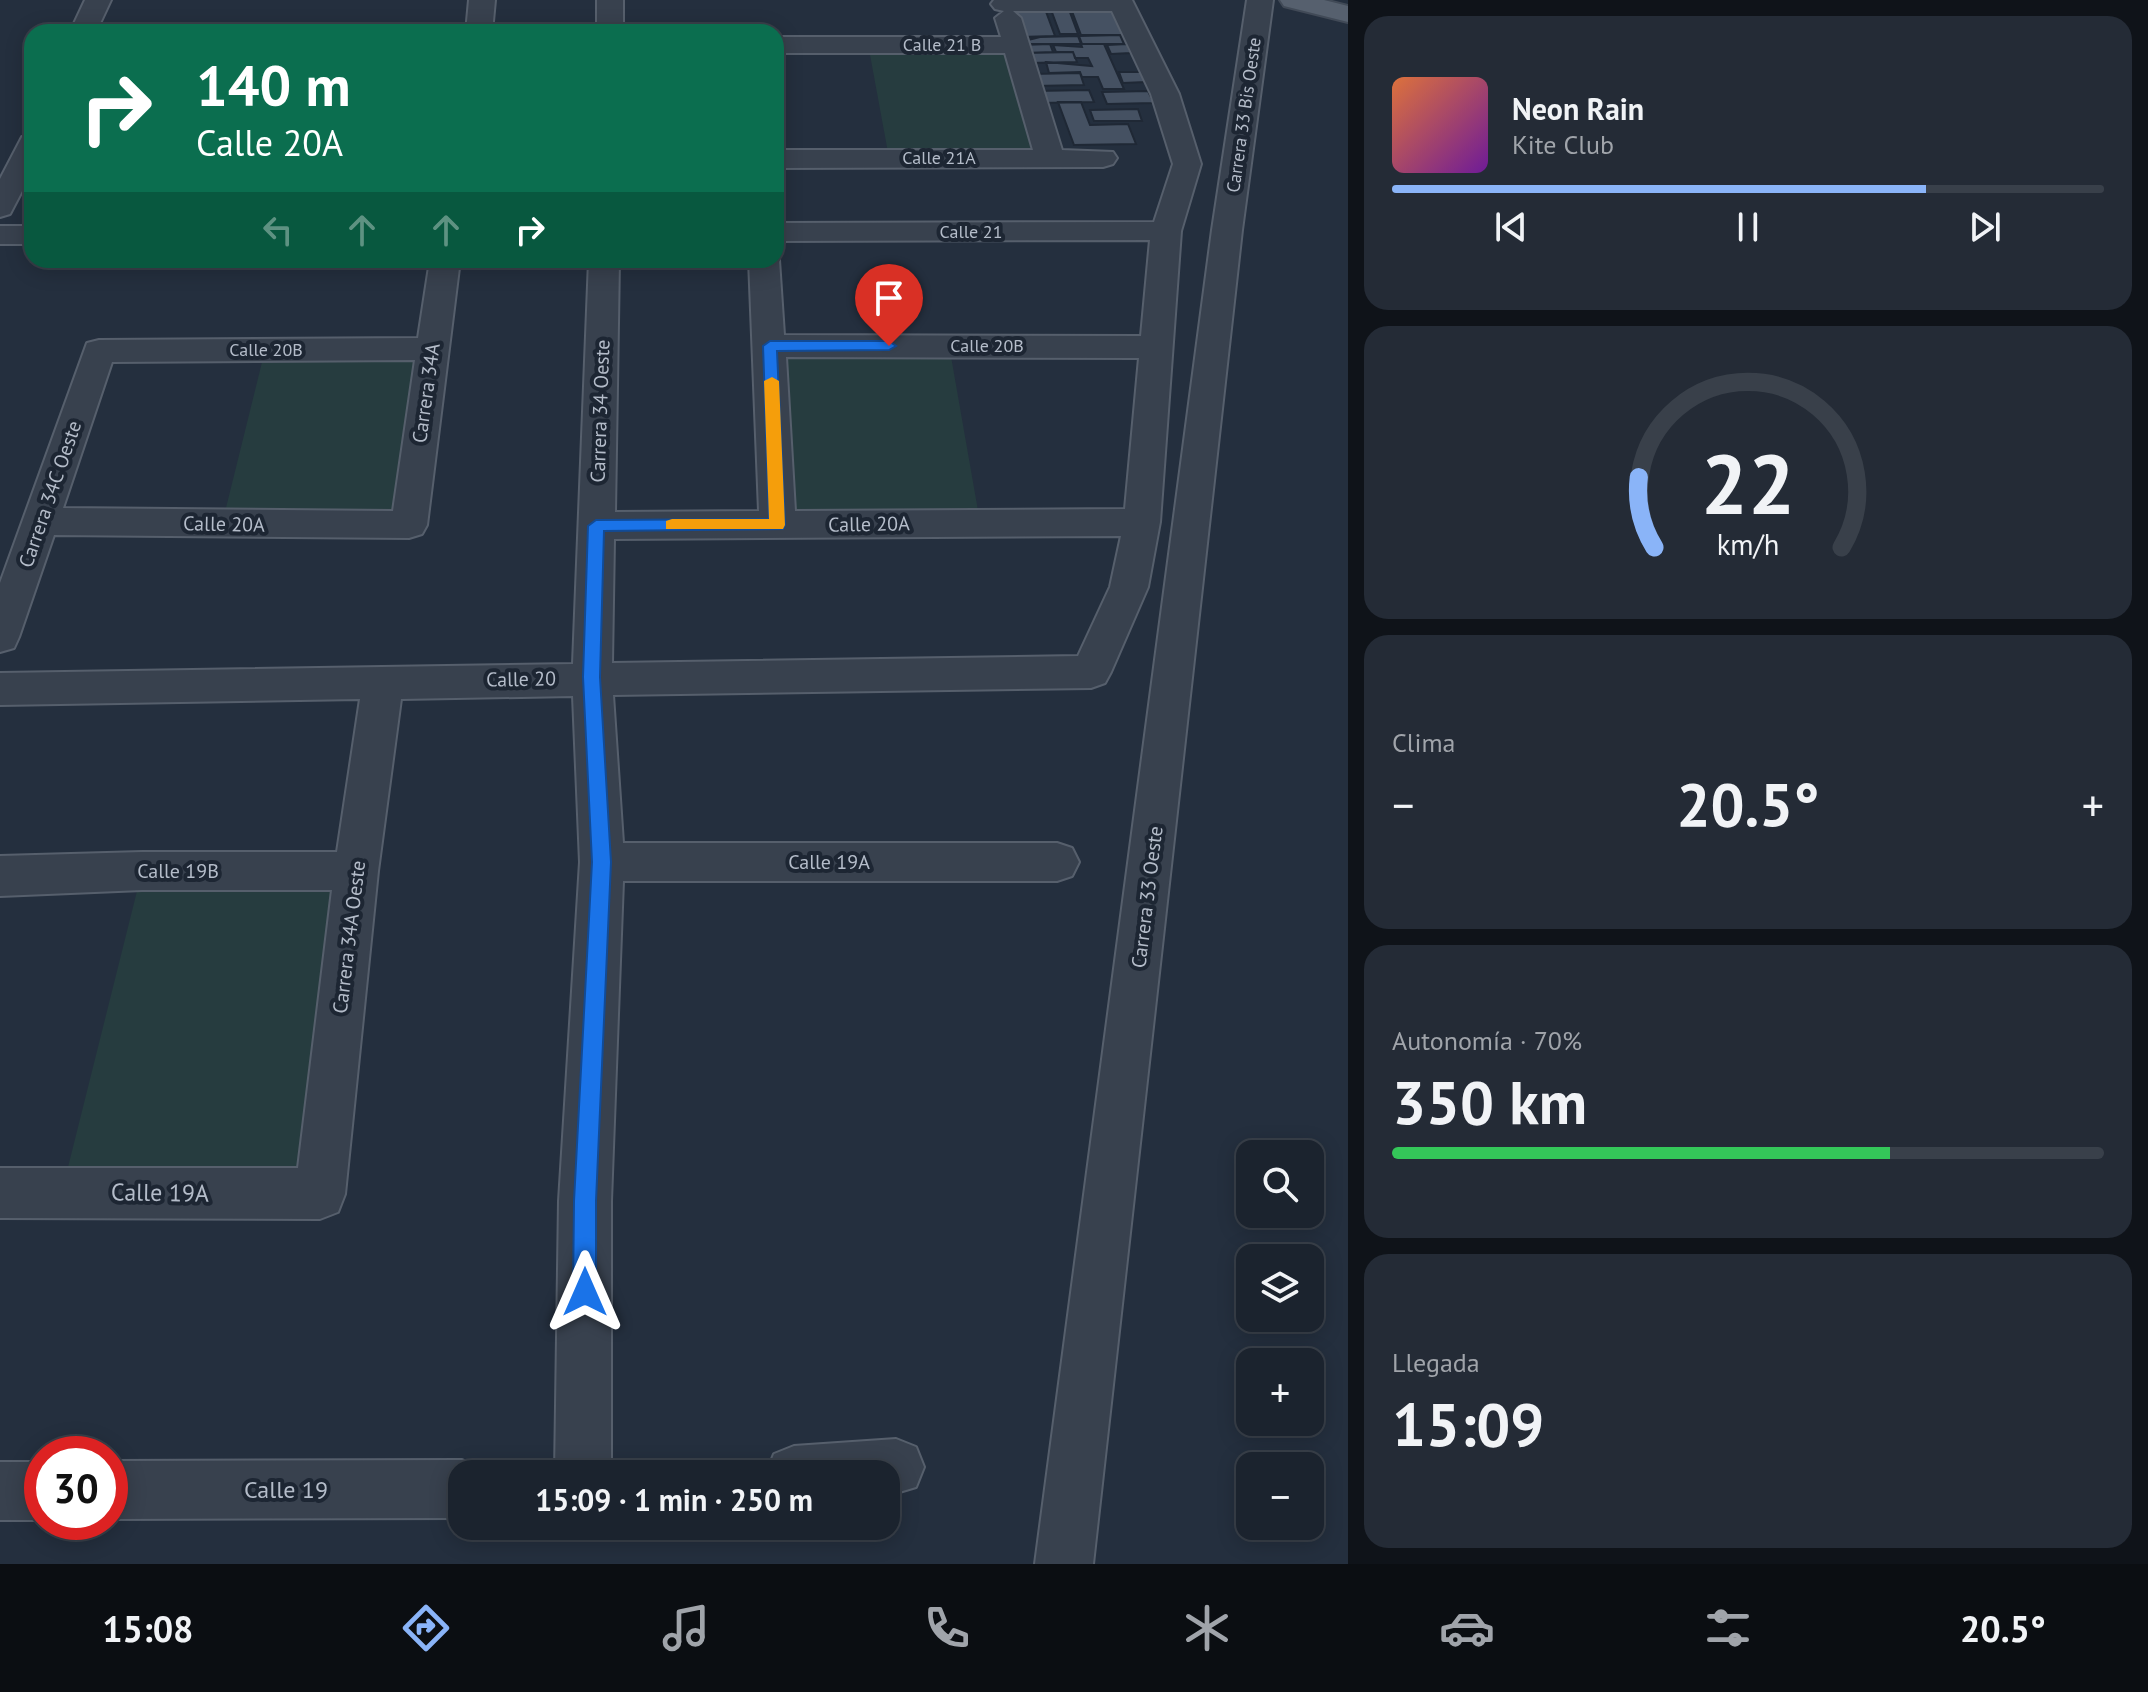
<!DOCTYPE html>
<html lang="es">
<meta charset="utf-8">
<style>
:root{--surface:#1b232e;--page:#242b36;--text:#f1f3f6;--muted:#a0a4aa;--line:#39404a;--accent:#8ab4f8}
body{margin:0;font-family:"PT Sans",sans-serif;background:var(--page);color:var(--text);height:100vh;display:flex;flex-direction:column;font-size:30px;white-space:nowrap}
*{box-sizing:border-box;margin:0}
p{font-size:26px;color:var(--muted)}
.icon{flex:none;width:44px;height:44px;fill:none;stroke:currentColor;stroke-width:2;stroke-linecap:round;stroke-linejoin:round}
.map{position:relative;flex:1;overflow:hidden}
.panel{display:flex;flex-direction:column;gap:16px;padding:16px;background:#0f1319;width:800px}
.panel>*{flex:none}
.banner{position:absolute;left:24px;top:24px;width:760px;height:244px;border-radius:24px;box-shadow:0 4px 20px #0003,0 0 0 2px var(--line);background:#0b6e4f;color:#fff;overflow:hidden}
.fabs{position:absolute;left:1236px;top:1140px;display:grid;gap:16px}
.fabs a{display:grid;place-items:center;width:88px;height:88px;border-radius:16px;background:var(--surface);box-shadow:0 4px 20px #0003,0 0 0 2px var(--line);font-size:40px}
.speed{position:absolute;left:24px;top:1436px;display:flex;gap:16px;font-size:40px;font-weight:700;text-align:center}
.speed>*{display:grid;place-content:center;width:104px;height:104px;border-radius:50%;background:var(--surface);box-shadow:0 4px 20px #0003,0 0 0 2px var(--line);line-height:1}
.speed .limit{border:12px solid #d22;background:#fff;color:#111}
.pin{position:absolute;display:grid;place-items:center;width:68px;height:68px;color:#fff;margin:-82px -34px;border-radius:50% 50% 50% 0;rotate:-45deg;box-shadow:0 0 8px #0007}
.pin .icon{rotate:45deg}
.me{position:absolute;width:88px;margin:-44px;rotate:0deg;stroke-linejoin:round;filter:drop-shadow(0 0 6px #0008)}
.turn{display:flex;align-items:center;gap:28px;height:168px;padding:0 40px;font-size:36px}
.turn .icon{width:104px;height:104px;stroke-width:2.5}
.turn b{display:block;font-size:56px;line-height:68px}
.lanes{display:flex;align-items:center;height:76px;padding:0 40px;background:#0003;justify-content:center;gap:40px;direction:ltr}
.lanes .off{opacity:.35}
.big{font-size:60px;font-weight:700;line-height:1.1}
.panel .widget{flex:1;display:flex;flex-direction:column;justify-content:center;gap:12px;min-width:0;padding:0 28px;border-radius:24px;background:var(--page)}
.panel .dial{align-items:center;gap:0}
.dial svg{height:208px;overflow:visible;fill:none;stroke:var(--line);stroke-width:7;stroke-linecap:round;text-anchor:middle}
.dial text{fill:var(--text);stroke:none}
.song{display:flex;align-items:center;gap:24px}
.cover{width:96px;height:96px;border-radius:12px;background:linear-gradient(135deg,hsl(20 70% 55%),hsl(280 70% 35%))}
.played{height:8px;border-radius:4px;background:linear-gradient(90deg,var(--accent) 75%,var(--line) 75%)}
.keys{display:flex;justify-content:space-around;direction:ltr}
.heat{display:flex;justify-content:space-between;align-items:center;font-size:44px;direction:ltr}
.charge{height:12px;border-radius:6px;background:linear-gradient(90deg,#34c759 70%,var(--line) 0)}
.trip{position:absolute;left:448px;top:1460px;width:452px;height:80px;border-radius:24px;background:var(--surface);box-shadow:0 4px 20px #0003,0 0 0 2px var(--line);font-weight:700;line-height:80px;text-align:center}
.menu{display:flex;height:128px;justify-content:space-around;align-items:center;background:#0b0e12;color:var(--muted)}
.menu .icon{width:56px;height:56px}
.menu .active{color:var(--accent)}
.menu b{font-size:36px;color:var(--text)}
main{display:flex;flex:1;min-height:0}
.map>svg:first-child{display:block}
</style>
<main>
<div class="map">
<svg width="1348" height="1564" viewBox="0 0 1348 1564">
<rect width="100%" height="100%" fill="#242f3e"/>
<path fill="#263c3f" d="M868,44L1015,45L1050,158H889Z
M949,345L980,522L778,525L770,346Z
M432,349L409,525L222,524L265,350Z
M142,871H356L320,1194L62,1191Z"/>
<path fill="#455162" stroke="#1f2835" stroke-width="2" d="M1070,6H1111L1123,35H1081Z
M1050,7H1068L1078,34H1060Z
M1011,9H1045L1055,36L1020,37Z
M1120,35L1124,44H1082L1079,36Z
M1078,36L1081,44H1030L1028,40L1040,37Z
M1050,44L1053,52L1024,53L1021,45Z
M1081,44H1104L1124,89H1103L1098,77H1082L1080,72L1049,73L1046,62L1092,66L1088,58H1075L1073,52H1056L1053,45L1082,47Z
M1127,44L1131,53L1111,54L1107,45Z
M1073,52L1077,62L1028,63L1025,53Z
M1119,72H1142L1146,82L1123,83Z
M1080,73L1084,85L1035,86L1030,74Z
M1089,90L1094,102L1039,103L1034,91Z
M1148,91L1154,103L1107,104L1102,92Z
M1058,102H1081L1090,125L1128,124L1136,144L1074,145Z
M1138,109L1142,121H1094L1090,110Z"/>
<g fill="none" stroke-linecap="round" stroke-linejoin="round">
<defs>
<path id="minor" d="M85,0H111L96,32H70Z
M469,0H495L492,32H466Z
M597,0H623V32H597Z
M994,0H1132L1179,94L1201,164L1181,231L1160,522L1148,587L1111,672L1105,683L1091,688L613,695L623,843H1057L1072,848L1079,862L1072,876L1057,881H623L611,1201V1474H555L559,1201L580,862L573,696L401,699L378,871L345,1194L338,1212L320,1219L0,1218V1168H298L332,890H142L0,896V856L142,852H337L360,699L0,705V673L573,664L589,260H619L615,512L759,511L749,260H776V255L779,260L784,335L1141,336L1150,240L776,241V223L1154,222L1173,164L1151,94L1112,11H1013L1021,18L1062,150L1113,152L1117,158L1113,164L1103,167L776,168V150H1033L1005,53H776V37H1001L995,18L1004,11L995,9L991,4ZM786,357L1139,358L1125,509L795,511ZM1121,536L1110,587L1078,656L612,663L614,539Z
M1247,0H1273L1242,230L1093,1564H1035L1212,230Z
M32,135V172L10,214L0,217V179L22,137Z
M0,226H32V244H0Z
M430,260H460L427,525L422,534L409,538L54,535L19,637L14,648L0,652V583L87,343L99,340L418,338ZM415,360L393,511L63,508L112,362Z
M896,1439L916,1447L924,1467L916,1487L886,1496V1474H766L774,1454L794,1446Z
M462,1460L482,1469L484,1474H462V1518L110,1519V1461Z
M0,1462H42V1520H0Z"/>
<path id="primary" d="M1280,0H1324L1348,6V22L1284,6Z"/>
</defs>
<use href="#minor" stroke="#565f6c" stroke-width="4"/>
<use href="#primary" stroke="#414a57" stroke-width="4"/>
<use href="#minor" fill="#38414e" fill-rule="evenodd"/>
<use href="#primary" fill="#56606e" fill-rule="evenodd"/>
</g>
<path fill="#1a73e8" stroke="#114b97" stroke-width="2" d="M770,341H889L896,346L889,350L777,351L785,525L783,529L604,531L600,677L611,862L596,1201V1292L593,1301L585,1304L577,1301L573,1292L574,1201L592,862L583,677L588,526L596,520L769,519L763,346Z"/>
<path fill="#f59e0b" d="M772,377L779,381L785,525L783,529H666V521L672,519H769L764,381Z"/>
<g text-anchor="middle" stroke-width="8" stroke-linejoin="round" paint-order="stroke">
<g font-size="18" fill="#b4bcc9" stroke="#1d2633">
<text x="942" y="51">Calle 21 B</text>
<text transform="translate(1244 115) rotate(-82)" y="6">Carrera 33 Bis Oeste</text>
<text x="939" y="164">Calle 21A</text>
<text x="971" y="238">Calle 21</text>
<text x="987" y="352">Calle 20B</text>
<text x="266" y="356">Calle 20B</text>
</g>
<g font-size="20" fill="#b4bcc9" stroke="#1d2633">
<text transform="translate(426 393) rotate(-82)" y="7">Carrera 34A</text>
<text transform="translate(600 411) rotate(-88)" y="7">Carrera 34 Oeste</text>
<text transform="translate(50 494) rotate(-71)" y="7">Carrera 34C Oeste</text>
<text transform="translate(224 524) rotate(1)" y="7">Calle 20A</text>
<text transform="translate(869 524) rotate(-1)" y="7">Calle 20A</text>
<text transform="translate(521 679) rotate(-1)" y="7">Calle 20</text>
<text x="829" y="869">Calle 19A</text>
<text x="178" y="878">Calle 19B</text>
<text transform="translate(1147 897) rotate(-83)" y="7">Carrera 33 Oeste</text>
<text transform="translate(349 937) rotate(-83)" y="7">Carrera 34A Oeste</text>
</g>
<g font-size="24" fill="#b4bcc9" stroke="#1d2633">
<text transform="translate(160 1193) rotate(1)" y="8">Calle 19A</text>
<text x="286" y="1498">Calle 19</text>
</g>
</g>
</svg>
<div class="fabs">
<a><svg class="icon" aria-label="search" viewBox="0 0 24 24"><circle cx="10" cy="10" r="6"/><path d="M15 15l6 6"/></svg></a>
<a><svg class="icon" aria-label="layers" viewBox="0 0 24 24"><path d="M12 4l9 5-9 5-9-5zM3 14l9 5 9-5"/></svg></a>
<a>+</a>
<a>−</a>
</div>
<div class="speed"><div class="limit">30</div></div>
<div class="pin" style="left:889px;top:346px;background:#d93025"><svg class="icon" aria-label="arrive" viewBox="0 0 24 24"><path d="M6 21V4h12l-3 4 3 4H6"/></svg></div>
<svg class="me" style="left:585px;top:1292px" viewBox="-20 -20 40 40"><path d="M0-17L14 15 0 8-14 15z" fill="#1a73e8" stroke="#fff" stroke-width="4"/></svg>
<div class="trip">15:09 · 1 min · 250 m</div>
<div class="banner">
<div class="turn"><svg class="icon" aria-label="right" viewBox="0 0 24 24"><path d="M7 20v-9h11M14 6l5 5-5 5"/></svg><div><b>140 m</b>Calle 20A</div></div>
<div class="lanes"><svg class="icon off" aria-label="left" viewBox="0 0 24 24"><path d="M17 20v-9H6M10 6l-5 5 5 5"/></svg><svg class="icon off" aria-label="ahead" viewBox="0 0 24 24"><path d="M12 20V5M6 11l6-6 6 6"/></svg><svg class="icon off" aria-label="ahead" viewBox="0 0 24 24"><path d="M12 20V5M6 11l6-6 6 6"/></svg><svg class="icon" aria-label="right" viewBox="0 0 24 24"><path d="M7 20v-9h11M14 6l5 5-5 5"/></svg></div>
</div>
</div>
<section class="panel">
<div class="widget">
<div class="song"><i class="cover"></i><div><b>Neon Rain</b><p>Kite Club</p></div></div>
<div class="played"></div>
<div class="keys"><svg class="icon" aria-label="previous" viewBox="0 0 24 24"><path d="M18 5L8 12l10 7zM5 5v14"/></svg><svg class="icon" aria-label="pause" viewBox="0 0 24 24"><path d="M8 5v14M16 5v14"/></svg><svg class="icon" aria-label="next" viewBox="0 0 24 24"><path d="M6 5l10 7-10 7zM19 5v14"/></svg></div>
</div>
<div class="widget dial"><svg viewBox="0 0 100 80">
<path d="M14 69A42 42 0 1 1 86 69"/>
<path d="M14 69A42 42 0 0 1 8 42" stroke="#8ab4f8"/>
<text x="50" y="56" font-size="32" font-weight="700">22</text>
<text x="50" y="72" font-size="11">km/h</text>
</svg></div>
<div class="widget"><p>Clima</p>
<div class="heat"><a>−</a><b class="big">20.5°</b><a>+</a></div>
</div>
<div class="widget"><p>Autonomía · 70%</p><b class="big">350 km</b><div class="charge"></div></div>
<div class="widget"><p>Llegada</p><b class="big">15:09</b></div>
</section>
</main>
<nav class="menu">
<b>15:08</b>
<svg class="icon active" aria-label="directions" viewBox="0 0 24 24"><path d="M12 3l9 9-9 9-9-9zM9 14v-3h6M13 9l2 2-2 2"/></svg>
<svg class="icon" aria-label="music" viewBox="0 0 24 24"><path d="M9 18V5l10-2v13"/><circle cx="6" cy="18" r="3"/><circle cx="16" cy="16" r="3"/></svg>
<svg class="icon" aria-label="phone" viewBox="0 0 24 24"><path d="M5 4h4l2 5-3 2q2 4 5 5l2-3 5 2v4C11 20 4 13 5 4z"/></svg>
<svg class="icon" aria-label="climate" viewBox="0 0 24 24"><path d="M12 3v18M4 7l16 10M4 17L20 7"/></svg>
<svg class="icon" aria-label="car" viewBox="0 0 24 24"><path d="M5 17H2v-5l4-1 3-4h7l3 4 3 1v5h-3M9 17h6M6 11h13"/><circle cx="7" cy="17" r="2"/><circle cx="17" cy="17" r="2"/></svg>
<svg class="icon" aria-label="filters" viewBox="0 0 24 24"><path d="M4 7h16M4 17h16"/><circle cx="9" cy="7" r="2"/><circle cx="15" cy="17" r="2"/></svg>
<b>20.5°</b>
</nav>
